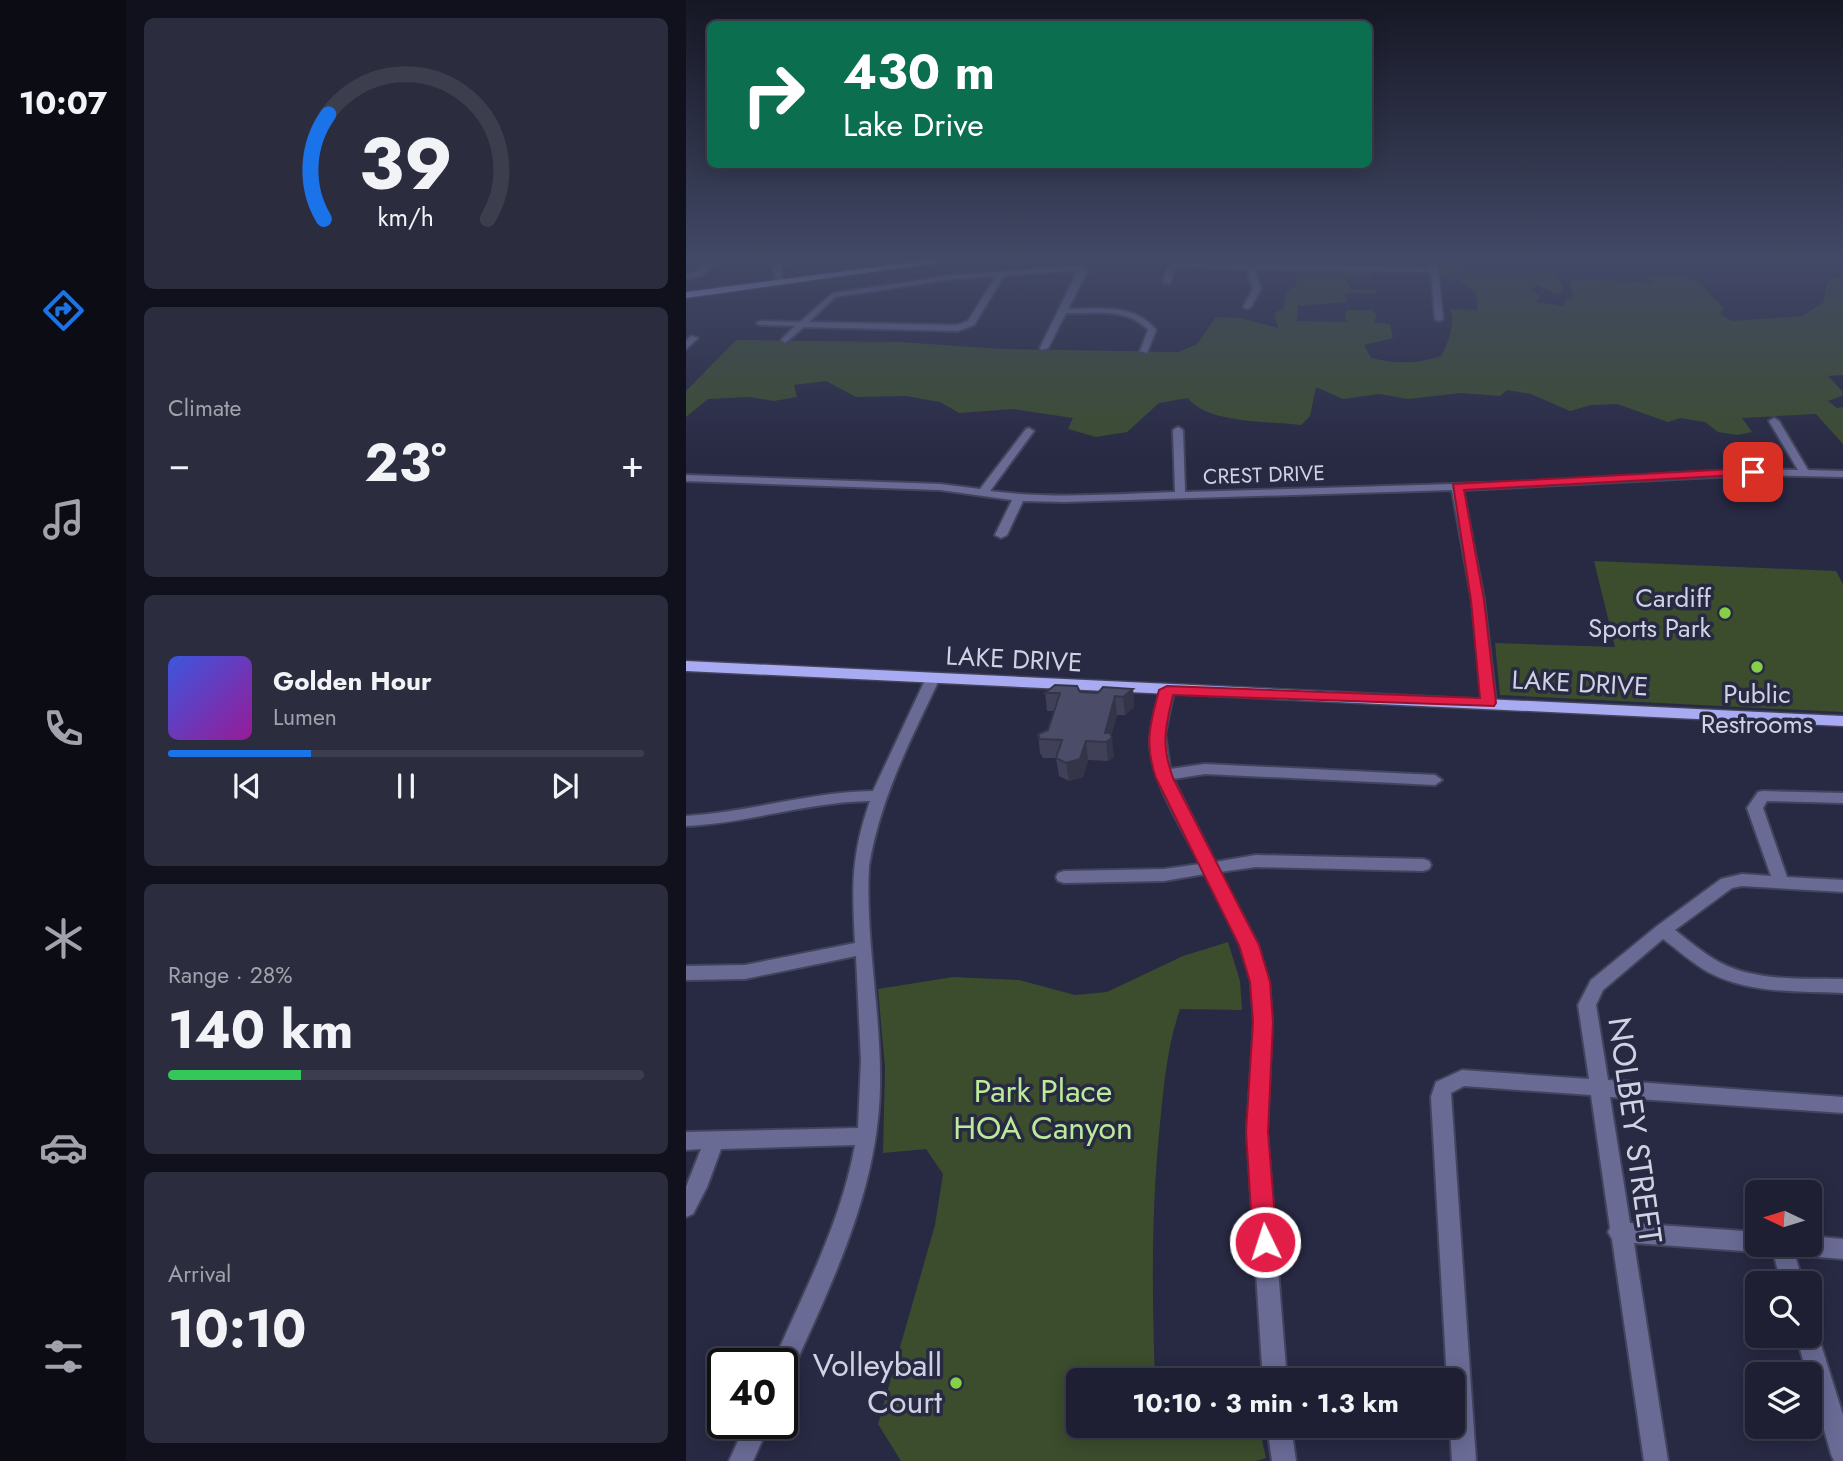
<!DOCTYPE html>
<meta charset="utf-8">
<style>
:root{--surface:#1e1f32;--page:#2b2c3e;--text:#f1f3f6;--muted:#a1a2ac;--line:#3c3d4d;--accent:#1a73e8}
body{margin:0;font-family:Jost,sans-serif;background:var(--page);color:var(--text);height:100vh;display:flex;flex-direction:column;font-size:26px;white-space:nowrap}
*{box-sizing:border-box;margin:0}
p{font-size:23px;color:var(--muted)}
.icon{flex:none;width:38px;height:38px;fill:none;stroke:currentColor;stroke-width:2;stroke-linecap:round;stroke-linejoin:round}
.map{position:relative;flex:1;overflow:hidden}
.panel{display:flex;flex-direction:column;gap:18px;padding:18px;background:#10111c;width:560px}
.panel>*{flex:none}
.top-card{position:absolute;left:21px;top:21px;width:665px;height:147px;border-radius:10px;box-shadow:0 4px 18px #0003,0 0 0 2px var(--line);background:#0b6e4f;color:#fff;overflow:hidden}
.needle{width:46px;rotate:274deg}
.tools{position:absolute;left:1059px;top:1180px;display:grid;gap:14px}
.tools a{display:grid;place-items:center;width:77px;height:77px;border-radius:10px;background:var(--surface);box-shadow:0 4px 18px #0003,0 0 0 2px var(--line);font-size:35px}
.speed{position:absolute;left:21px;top:1348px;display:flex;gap:14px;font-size:35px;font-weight:700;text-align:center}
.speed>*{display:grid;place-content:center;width:91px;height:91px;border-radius:50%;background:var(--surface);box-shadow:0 4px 18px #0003,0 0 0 2px var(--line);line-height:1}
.speed .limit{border:4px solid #111;border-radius:10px;background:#fff;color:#111}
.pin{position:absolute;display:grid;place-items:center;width:60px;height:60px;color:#fff;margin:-30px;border-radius:14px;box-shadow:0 4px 10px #0006}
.me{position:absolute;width:77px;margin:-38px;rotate:356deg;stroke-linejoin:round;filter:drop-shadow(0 0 5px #0008)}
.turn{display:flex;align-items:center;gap:24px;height:147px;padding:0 21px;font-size:32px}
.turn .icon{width:91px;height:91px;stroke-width:2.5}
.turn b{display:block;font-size:49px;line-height:60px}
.big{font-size:52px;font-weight:700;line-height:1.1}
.panel .card{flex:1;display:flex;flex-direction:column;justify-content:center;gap:10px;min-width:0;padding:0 24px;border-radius:10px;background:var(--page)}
.panel .dial{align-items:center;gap:0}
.dial svg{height:182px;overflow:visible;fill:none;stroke:var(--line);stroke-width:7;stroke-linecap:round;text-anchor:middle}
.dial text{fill:var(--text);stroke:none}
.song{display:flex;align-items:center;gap:21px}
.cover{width:84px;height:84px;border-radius:10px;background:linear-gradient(135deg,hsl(230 70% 55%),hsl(300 70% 35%))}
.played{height:7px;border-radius:4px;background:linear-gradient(90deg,var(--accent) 30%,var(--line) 30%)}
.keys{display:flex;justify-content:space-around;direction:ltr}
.heat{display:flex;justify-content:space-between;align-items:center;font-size:38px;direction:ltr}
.charge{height:10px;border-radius:5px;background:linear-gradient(90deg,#34c759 28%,var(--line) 0)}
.trip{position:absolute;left:380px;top:1368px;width:399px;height:70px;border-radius:10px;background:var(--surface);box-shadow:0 4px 18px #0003,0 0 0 2px var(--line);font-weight:700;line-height:70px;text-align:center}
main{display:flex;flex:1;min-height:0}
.menu{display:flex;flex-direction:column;width:126px;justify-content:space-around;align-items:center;background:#0c0c14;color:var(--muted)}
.menu .icon{width:49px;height:49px}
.menu .selected{color:var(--accent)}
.menu b{font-size:32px;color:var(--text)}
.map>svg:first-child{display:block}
</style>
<main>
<nav class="menu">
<b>10:07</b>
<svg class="icon selected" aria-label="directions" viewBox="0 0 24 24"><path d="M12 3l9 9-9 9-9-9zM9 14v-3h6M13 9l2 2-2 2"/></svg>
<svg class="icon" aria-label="music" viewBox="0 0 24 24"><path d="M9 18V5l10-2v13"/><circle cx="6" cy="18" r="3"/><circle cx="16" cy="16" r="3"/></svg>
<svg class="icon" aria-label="phone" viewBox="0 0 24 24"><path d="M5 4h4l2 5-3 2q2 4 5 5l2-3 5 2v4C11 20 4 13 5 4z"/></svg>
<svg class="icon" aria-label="climate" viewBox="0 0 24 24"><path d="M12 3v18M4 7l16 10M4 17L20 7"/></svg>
<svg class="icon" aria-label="car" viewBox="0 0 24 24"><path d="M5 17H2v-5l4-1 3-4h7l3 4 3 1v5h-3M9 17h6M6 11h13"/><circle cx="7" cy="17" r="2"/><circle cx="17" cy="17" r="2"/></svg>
<svg class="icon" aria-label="filters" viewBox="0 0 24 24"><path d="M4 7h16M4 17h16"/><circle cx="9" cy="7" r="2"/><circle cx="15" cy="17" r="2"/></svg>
</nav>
<section class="panel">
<div class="card dial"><svg viewBox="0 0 100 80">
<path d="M14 69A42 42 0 1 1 86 69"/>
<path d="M14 69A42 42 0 0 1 16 23" stroke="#1a73e8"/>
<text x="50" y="56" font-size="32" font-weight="700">39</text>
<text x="50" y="72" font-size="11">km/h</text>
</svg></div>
<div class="card"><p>Climate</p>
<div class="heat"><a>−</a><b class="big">23°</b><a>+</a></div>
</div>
<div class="card">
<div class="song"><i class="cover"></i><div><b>Golden Hour</b><p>Lumen</p></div></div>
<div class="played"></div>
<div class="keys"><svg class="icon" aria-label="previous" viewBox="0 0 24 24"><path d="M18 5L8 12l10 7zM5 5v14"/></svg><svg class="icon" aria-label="pause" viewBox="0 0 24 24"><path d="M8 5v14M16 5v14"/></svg><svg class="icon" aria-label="next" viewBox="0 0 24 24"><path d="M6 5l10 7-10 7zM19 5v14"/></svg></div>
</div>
<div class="card"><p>Range · 28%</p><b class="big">140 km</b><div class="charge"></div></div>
<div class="card"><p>Arrival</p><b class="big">10:10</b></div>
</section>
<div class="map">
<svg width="1157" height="1461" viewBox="0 0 1157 1461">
<rect width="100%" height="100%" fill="#282943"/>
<path fill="#3b4d2d" d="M754,261C769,262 768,265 780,270C802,279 843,271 865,268L876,284V291L870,294L851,285L844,290L854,296L851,302L876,306L886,295L884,278L967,283L957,276C974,276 1001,270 1014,283C1022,291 1029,300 1038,308L1034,314L1046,321L1116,316L1138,302L1140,286L1144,278L1157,277V375L1142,376L1157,392L1156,396L1142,401L1151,408L1157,407V444L1130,414L1056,418L1066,432L1051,435L1032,432L1019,422L994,418L982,422L931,404L905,405L884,411L845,394L821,390L814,396L775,393L722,399L693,394L657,399L630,387L624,416L615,425C584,421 521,424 502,398L473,403L441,432L410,437L382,429L387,418L327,409L273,413L254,402L220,396L170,397L140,381L108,385L111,397L88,401L63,397L22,399L0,417V391L50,340L214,342L316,349L493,352L511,344L530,317L555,318L592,328L588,314L598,307L600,291L610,287L611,270L684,272L686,277L659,278L665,289L693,290L688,294L659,293L660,302L612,306L611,321L664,322L659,320L660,310H687L691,317L688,322L704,324L707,338L678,345L685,358C710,364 730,364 755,356C762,343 770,323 764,309L792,310L790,292L773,280L752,278Z
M908,561L1150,571L1157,584V712L814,695L809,643L929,647Z
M542,942L554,981L556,1010L494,1009C481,1047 478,1084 474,1124C465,1210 466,1295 469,1381H392V1426H573L580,1458L570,1461H215L192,1424L249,1225L257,1174L240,1149L197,1153L199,1068L192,989L267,977L333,980L389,995L421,992L497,956Z"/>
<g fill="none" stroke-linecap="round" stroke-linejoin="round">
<defs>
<path id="minor" d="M28,257H37L17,275L0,279V275L11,271Z
M98,257H106L95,268L98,281L94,283L90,281L87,268Z
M743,257H751L757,319L753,321L749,319L745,272L571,269L570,275L575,289L565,307L561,309L557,307L567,289L562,275L564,269L495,267L488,269L484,284L477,282L482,265L495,263L744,268Z
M395,266L401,272L382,309C413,309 449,303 470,330L461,353L454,351L462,330C441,307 408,314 380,313L362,348L355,350L354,348L392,270L318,276L288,325L272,331L118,327L99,343L95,340L109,326L74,325L70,323L74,321L114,322L147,293L268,275ZM310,276L282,321L271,325L123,322L149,297L268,279Z
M5,336L12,338L0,349V341Z
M1088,418L1093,421L1122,470L1157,471V477L1067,475L777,490L798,600L810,703L803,707L796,703L786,600L766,490L378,502L337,501L321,535L315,538L309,535L326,500L254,490L0,481V475L254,484L294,489L340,429L343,428L348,431L304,491C365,499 427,494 489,492L487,430L492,427L497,430L499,492L834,482L1067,469L1112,470L1083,421Z
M247,674L254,678C225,739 194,798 183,866C179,938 195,1011 194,1084C193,1189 146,1282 104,1376L96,1379V1363H87C118,1291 155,1223 169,1145L35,1149L21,1187L7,1214L0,1217V1187L15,1149L0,1150V1132L172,1128L175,1060L170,956L59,979L0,980V966L59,965L169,943C166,887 165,855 184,801C122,802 62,823 0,826V816C63,812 124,792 187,791L240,678Z
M481,686L488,690L479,734L484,769L519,764L749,775L756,780L749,785L519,774L487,779L529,862L570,855L737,859L743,861L745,865L743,869L737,871L570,867L534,872L572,945L583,982L586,1022L581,1132L601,1381H577L561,1132L568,1022L565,982L554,945L519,874L478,881L378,883L372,881L370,877L372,873L378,871L478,869L514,864C497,829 466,783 464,744C464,725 470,707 474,690Z
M1077,791L1157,793V803L1081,801L1077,808L1101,877L1157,880V892L1056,886L1046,888L989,930C1003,941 1017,953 1033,962C1070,982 1117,978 1157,979V993C1112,991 1063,994 1022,972C1006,963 992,950 977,939L917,990L910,1005L922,1080L1157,1097V1113L924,1097L944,1223L1071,1232V1244H1081L1078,1249L1071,1252L948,1243L982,1461H958L926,1239L922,1232L924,1228L905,1095L778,1086L765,1093L790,1461H766L764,1426H766V1381H761L745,1097L750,1082L776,1070L903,1079L892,1005L905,980L971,926L1035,879L1056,874L1085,876L1061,808L1072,792Z
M1124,1236L1157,1239V1259L1109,1255L1117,1283H1095L1085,1244H1124Z
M1124,1325L1129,1327L1132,1335L1157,1415V1461H1148L1145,1454L1124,1381V1374H1121L1110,1335H1124Z
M60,1423H84L67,1461H43Z
M581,1426H605L610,1461H586Z"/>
<path id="major" d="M266,257H293L0,298V292Z
M0,661L1157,716V726L0,671Z"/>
</defs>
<use href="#minor" stroke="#43445c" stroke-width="4"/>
<use href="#major" stroke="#43445c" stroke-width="3"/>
<use href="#minor" fill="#696b95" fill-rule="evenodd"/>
<use href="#major" fill="#a8abf1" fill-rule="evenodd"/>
</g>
<path fill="#404159" d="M636,257H703L702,265L636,263Z
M447,689L448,707L439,715H431L425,736L428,757L422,761L402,760L397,777L383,781L373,776L370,758H357L354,753L352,734L362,730L368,711H361L359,693L394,692L412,693Z"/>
<path fill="#343549" d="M447,689L448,707L439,715L437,697Z
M429,696L431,715L424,739L426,738L428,757L422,761L419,733Z
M400,741L402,760L397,777L383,781L380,763Z"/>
<path fill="#4a4c68" stroke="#343549" stroke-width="2" d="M369,685L391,686L394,692L412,693L417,687L447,689L437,697L429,696L419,733H424L426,738L420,742L400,741L394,759L380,763L370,758L376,740L354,739L352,734L362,730L374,693H359Z"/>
<linearGradient id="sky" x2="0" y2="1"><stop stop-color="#161725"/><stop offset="0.56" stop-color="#424966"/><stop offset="1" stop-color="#424966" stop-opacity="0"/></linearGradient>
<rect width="1157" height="462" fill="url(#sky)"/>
<path fill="#e11d48" stroke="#92132f" stroke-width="2" d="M1067,468L1073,472L1071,474L778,490L798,600L810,703L808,706L487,695C479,728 475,745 487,778L573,945L584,982L587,1022L582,1132L591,1242L588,1251L579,1254L571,1251L567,1242L560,1132L567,1022L564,982L553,945L470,778C458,743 464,725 473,690L481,686L794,698L785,600L767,484Z"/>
<g fill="#88cf49" stroke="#282943" stroke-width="2.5">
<circle cx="1039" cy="613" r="7"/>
<circle cx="1071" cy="667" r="7"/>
<circle cx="270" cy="1383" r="7"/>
</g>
<g text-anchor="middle" stroke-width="7" stroke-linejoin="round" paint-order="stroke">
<g font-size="21" fill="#d0d1e2" stroke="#282943">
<text transform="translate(578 475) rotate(-2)" y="7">CREST DRIVE</text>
</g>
<g font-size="26" fill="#d0d1e2" stroke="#282943" text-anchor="end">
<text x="1025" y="607">Cardiff<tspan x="1025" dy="30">Sports Park</tspan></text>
<text x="1071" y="703" text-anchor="middle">Public<tspan x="1071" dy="30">Restrooms</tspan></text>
</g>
<g font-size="26" fill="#d0d1e2" stroke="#282943">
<text transform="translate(328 659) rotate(3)" y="9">LAKE DRIVE</text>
<text transform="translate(894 683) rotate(3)" y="9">LAKE DRIVE</text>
</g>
<g font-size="32" fill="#bbea99" stroke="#282943">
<text x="357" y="1102">Park Place<tspan x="357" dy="37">HOA Canyon</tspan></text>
</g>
<g font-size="32" fill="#d0d1e2" stroke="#282943">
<text transform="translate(949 1130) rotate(82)" y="11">NOLBEY STREET</text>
</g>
<g font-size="32" fill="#d0d1e2" stroke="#282943" text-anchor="end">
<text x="256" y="1376">Volleyball<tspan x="256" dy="37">Court</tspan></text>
</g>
</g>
</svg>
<div class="tools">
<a><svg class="needle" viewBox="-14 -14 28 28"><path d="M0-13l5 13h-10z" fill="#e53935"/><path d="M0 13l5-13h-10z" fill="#a1a2ac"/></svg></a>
<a><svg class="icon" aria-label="search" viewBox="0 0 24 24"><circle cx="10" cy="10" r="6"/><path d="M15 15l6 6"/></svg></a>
<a><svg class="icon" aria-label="layers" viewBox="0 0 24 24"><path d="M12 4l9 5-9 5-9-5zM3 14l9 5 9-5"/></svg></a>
</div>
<div class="speed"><div class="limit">40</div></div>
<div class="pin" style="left:1067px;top:472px;background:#d93025"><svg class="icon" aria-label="arrive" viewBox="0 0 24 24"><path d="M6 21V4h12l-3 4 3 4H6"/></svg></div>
<svg class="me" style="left:579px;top:1242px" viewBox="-20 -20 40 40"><circle r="17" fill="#e11d48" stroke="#fff" stroke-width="3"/><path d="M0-11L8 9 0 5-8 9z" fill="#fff"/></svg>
<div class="trip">10:10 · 3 min · 1.3 km</div>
<div class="top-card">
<div class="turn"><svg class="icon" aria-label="right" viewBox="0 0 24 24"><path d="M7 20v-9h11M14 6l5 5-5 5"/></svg><div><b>430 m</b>Lake Drive</div></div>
</div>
</div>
</main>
